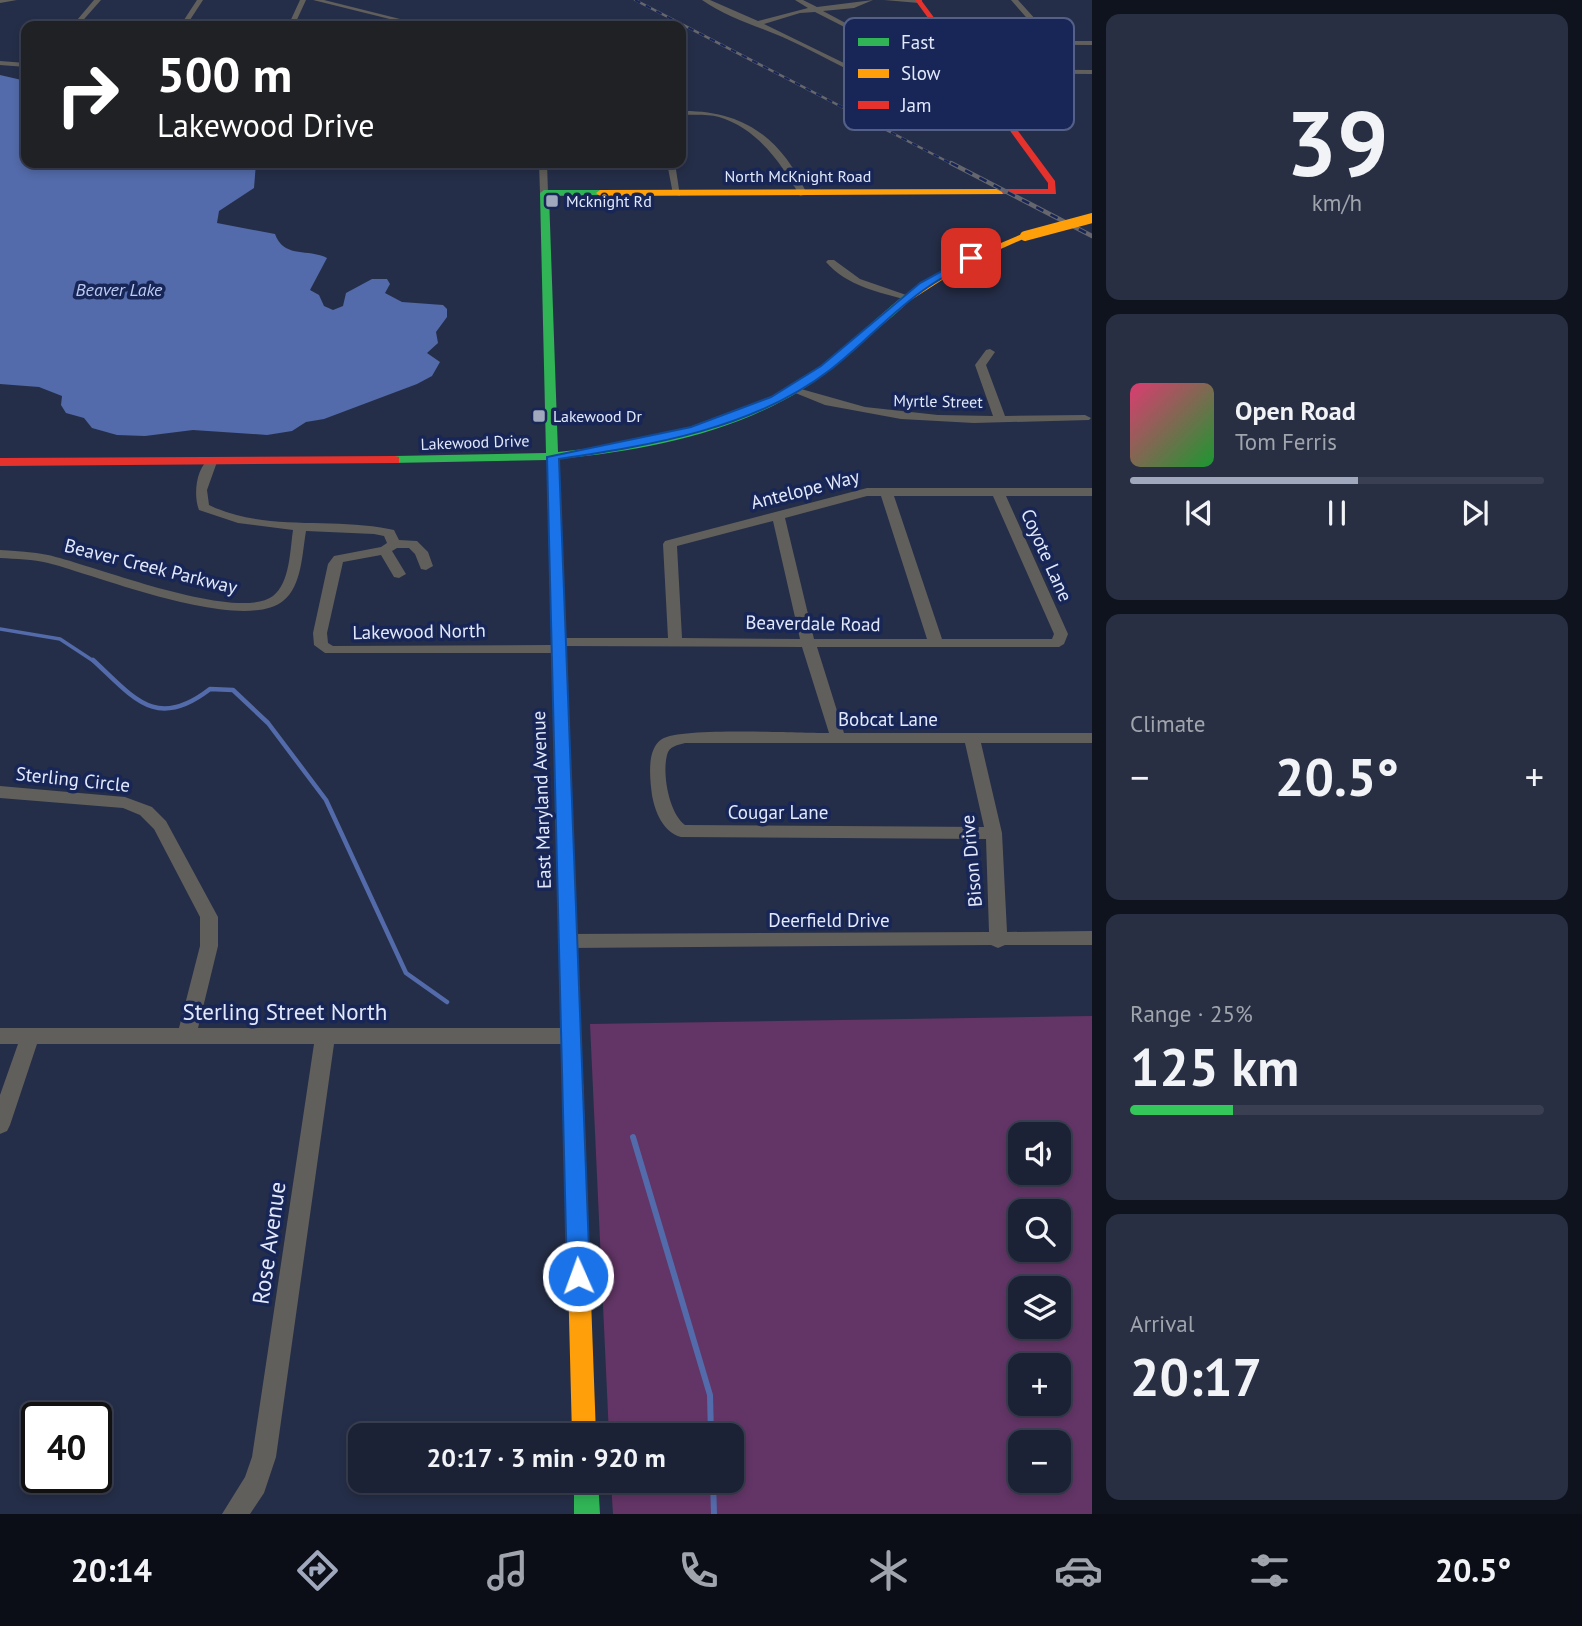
<!DOCTYPE html>
<meta charset="utf-8">
<style>
:root{--surface:#1c2236;--page:#292f42;--text:#f1f3f6;--muted:#a0a4ad;--line:#3a3f51;--accent:#a0a8bd}
body{margin:0;font-family:"PT Sans",sans-serif;background:var(--page);color:var(--text);height:100vh;display:flex;flex-direction:column;font-size:26px;white-space:nowrap}
*{box-sizing:border-box;margin:0}
p{font-size:23px;color:var(--muted)}
.icon{flex:none;width:38px;height:38px;fill:none;stroke:currentColor;stroke-width:2;stroke-linecap:round;stroke-linejoin:round}
.map{position:relative;flex:1;overflow:hidden}
.sheet{display:flex;flex-direction:column;gap:14px;padding:14px;background:#0f131e;width:490px}
.sheet>*{flex:none}
.top-card{position:absolute;left:21px;top:21px;width:665px;height:147px;border-radius:14px;box-shadow:0 4px 10px #0003,0 0 0 2px var(--line);background:#202124;color:#fff;overflow:hidden}
.buttons{position:absolute;left:1008px;top:1122px;display:grid;gap:14px}
.buttons a{display:grid;place-items:center;width:63px;height:63px;border-radius:14px;background:var(--surface);box-shadow:0 4px 10px #0003,0 0 0 2px var(--line);font-size:35px}
.speed{position:absolute;left:21px;top:1402px;display:flex;gap:14px;font-size:35px;font-weight:700;text-align:center}
.speed>*{display:grid;place-content:center;width:91px;height:91px;border-radius:50%;background:var(--surface);box-shadow:0 4px 10px #0003,0 0 0 2px var(--line);line-height:1}
.speed .limit{border:4px solid #111;border-radius:10px;background:#fff;color:#111}
.pin{position:absolute;display:grid;place-items:center;width:60px;height:60px;color:#fff;margin:-30px;border-radius:14px;box-shadow:0 4px 10px #0006}
.me{position:absolute;width:77px;margin:-38px;rotate:358deg;stroke-linejoin:round;filter:drop-shadow(0 0 5px #0008)}
.turn{display:flex;align-items:center;gap:24px;height:147px;padding:0 21px;font-size:32px}
.turn .icon{width:91px;height:91px;stroke-width:2.5}
.turn b{display:block;font-size:49px;line-height:60px}
.big{font-size:52px;font-weight:800;line-height:1.1}
.sheet .widget{flex:1;display:flex;flex-direction:column;justify-content:center;gap:10px;min-width:0;padding:0 24px;border-radius:14px;background:var(--page)}
.sheet .dial{align-items:center;gap:0}
.dial b{font-size:91px;line-height:1}
.song{display:flex;align-items:center;gap:21px}
.cover{width:84px;height:84px;border-radius:10px;background:linear-gradient(135deg,hsl(340 70% 55%),hsl(130 70% 35%))}
.played{height:7px;border-radius:4px;background:linear-gradient(90deg,var(--accent) 55%,var(--line) 55%)}
.keys{display:flex;justify-content:space-around;direction:ltr}
.heat{display:flex;justify-content:space-between;align-items:center;font-size:38px;direction:ltr}
.charge{height:10px;border-radius:5px;background:linear-gradient(90deg,#34c759 25%,var(--line) 0)}
.trip{position:absolute;left:348px;top:1423px;width:396px;height:70px;border-radius:14px;background:var(--surface);box-shadow:0 4px 10px #0003,0 0 0 2px var(--line);font-weight:800;line-height:70px;text-align:center}
.tabs{display:flex;height:112px;justify-content:space-around;align-items:center;background:#0b0e16;color:var(--muted)}
.tabs .icon{width:49px;height:49px}
.tabs .current{color:var(--accent)}
.tabs b{font-size:32px;color:var(--text)}
main{display:flex;flex:1;min-height:0}
.map>svg:first-child{display:block}
</style>
<main>
<div class="map">
<svg width="1092" height="1514" viewBox="0 0 1092 1514">
<rect width="100%" height="100%" fill="#252e48"/>
<path fill="#623566" fill-rule="evenodd" d="M1092,1016V1514H613L611,1481L732,1480V1435H609L590,1024ZM1020,1134H1059V1172H1020ZM1020,1211H1059V1250H1020ZM1020,1288H1059V1326H1020ZM1020,1365H1059V1404H1020ZM1020,1442H1059V1480H1020Z"/>
<path fill="#536baa" d="M0,75L26,81V163H256L254,188L219,211L217,223L275,234C284,259 308,248 327,258L310,290L319,295L324,306L333,310L343,306L346,293L372,279H387L390,284L385,293L402,302L443,305L447,309V317L436,332L438,343L427,353L440,362L432,376L417,384L324,419L306,422L292,431L267,435L193,430L145,436L117,435L92,428L84,418L66,413L61,405L62,396L39,387L0,384Z"/>
<g fill="none" stroke-linecap="round" stroke-linejoin="round">
<path stroke="#536baa" stroke-width="3.5" d="M0,629L60,639L95,662"/>
<path stroke="#536baa" stroke-width="4.5" d="M93,660C134,698 156,731 210,689L233,690L268,723L326,800L406,973L447,1002"/>
<path stroke="#536baa" stroke-width="6" d="M633,1137L710,1395L711,1435
M713,1480L714,1514"/>
<path fill="#615f5c" fill-rule="evenodd" d="M0,0H17L0,3Z
M94,0H101L78,26H72Z
M197,0H203L186,26H180Z
M300,0H306L294,26H288Z
M313,0H324L428,26H418Z
M702,0H710L758,21L808,8L795,0H803L817,7L873,0L854,8L823,11L866,34L890,40L1047,41L1011,0H1018L1055,41H1092V45L890,44L862,36L815,12L800,13L764,24L932,106L983,122L1014,126L1011,130C924,118 866,76 789,40C761,27 727,18 702,0Z
M884,0H922V1L919,3Z
M0,61L26,63V67L0,65Z
M970,69L1092,70V74L967,73Z
M681,111C744,110 781,138 807,194L800,196C781,163 758,129 719,117C707,114 693,115 681,115Z
M539,163H547L548,193L544,196L540,193Z
M667,163H675L680,196L673,194Z
M828,260H834L860,279L912,297L907,300C878,292 847,286 826,262Z
M990,349L995,352L986,365L1005,416L1085,415L1091,418L1089,420L974,423L901,419L825,405L788,390L794,387L865,407L938,415L993,416L975,365L986,350Z
M211,458L217,462L207,490L209,505C265,532 330,517 389,529L394,530L399,540L417,541L428,552L433,566L426,570L421,569L415,554L409,548H397L392,551L406,574L399,578L394,577L381,555L343,562L327,633L328,643L333,646L552,645V639L557,638H668L663,544L665,541L867,488H1092V496H1006L1068,634L1064,644L1059,647H817L844,733H1092V743H981L1002,833L1007,932L1092,931V945H1005L998,948L991,945L567,948L561,946L558,941L561,936L567,934L989,932L986,839L681,837C663,832 655,812 652,795C650,779 646,749 662,739C681,727 799,733 829,733L802,647L562,646V652L557,653H325L314,645L313,633L328,564L334,556L381,547L387,543L384,536L374,534L306,531C302,554 302,586 283,601C242,634 96,575 48,563C33,559 16,559 0,558V550C16,551 33,552 48,555C93,565 237,623 273,596C290,583 290,550 293,530L238,523L199,510C193,495 196,466 211,458ZM867,496H881L927,639H814L785,518ZM894,496H993L1054,634L1052,639H942ZM773,521L800,639L682,638L677,546ZM685,743H965L984,827L685,825C669,813 662,774 667,755C669,746 678,745 685,743Z
M0,786L125,797L152,807L166,821L218,917V946L198,1028H570L577,1030L580,1036L577,1042L570,1044H334L276,1457L264,1493L250,1514H222L245,1477L252,1457L314,1044H37L10,1125L7,1131L0,1134V1095L18,1044H0V1028H179L200,946V917L154,829L140,815L123,808L0,798Z"/>
<path fill="#30b455" fill-rule="evenodd" d="M600,190L604,193L603,195L549,196L558,452C644,443 731,427 804,378C840,354 870,323 903,296L912,298C900,311 885,322 872,334C849,354 826,375 800,391C727,435 642,451 559,459V472L553,476L547,472V460L391,463V457L395,456L546,453L540,193L544,190Z
M574,1480H598L600,1514H574Z"/>
<path fill="#ff9f0a" fill-rule="evenodd" d="M1006,189L1010,192L1009,194L600,196L596,193L600,190Z
M1022,234L1030,236L967,264L911,300L902,298L961,260Z
M553,468L559,472L573,849L571,853H559L557,849L547,472Z
M573,1074L580,1076L583,1082L596,1435H572L563,1082L566,1076Z"/>
<path fill="#e5322d" fill-rule="evenodd" d="M915,0H921L1055,181L1056,194H1003L1002,192L1006,189H1048V183Z
M395,456L399,457V463L0,466V458Z
M565,843L571,845L573,849L583,1082L580,1088L573,1090L566,1088L563,1082L557,849L559,845Z"/>
<defs>
<path id="rail-far1" d="M635,0L954,165"/>
<path id="rail" d="M951,163L1092,236"/>
</defs>
<use href="#rail-far1" stroke="#66676e" stroke-width="2.5"/>
<use href="#rail" stroke="#66676e" stroke-width="4.5"/>
<use href="#rail-far1" stroke="#172656" stroke-width="2" stroke-dasharray="6" stroke-linecap="butt"/>
<use href="#rail" stroke="#172656" stroke-width="2.5" stroke-dasharray="8" stroke-linecap="butt"/>
<path stroke="#ff9f0a" stroke-width="10" d="M1025,236L1092,218"/>
</g>
<path fill="#1a73e8" stroke="#114b97" stroke-width="2" d="M971,255L974,260C959,269 942,277 928,287C893,310 864,344 830,370C753,429 652,445 559,459L590,1276L586,1283L578,1286L570,1283L567,1276L547,457L691,427L771,397L821,366L920,283Z"/>
<g fill="#a0a8bd" stroke="#172656" stroke-width="2.5">
<rect x="545" y="194" width="14" height="14" rx="3.5"/>
<rect x="532" y="409" width="14" height="14" rx="3.5"/>
</g>
<g text-anchor="middle" stroke-width="7" stroke-linejoin="round" paint-order="stroke">
<g font-size="16" fill="#e2e9fc" stroke="#172656">
<text x="798" y="182">North McKnight Road</text>
<text transform="translate(938 401) rotate(1)" y="6">Myrtle Street</text>
<text transform="translate(475 442) rotate(-2)" y="6">Lakewood Drive</text>
</g>
<g font-size="16" fill="#e2e9fc" stroke="#172656" text-anchor="start">
<text x="566" y="207">Mcknight Rd</text>
<text x="553" y="422">Lakewood Dr</text>
</g>
<g font-size="18" font-style="italic" fill="#bbcbf1" stroke="#172656">
<text x="119" y="296">Beaver Lake</text>
</g>
<g font-size="19" fill="#e2e9fc" stroke="#172656">
<text transform="translate(805 489) rotate(-14)" y="7">Antelope Way</text>
<text transform="translate(1047 555) rotate(66)" y="7">Coyote Lane</text>
<text transform="translate(151 566) rotate(14)" y="7">Beaver Creek Parkway</text>
<text transform="translate(813 623) rotate(1)" y="7">Beaverdale Road</text>
<text transform="translate(419 631) rotate(-1)" y="7">Lakewood North</text>
<text x="888" y="726">Bobcat Lane</text>
<text transform="translate(73 779) rotate(6)" y="7">Sterling Circle</text>
<text transform="translate(541 800) rotate(-92)" y="7">East Maryland Avenue</text>
<text x="778" y="819">Cougar Lane</text>
<text transform="translate(971 861) rotate(-95)" y="7">Bison Drive</text>
<text x="829" y="927">Deerfield Drive</text>
</g>
<g font-size="23" fill="#e2e9fc" stroke="#172656">
<text x="285" y="1020">Sterling Street North</text>
<text transform="translate(269 1243) rotate(-82)" y="8">Rose Avenue</text>
</g>
</g>
<rect x="844" y="18" width="230" height="112" rx="10" fill="#172656" stroke="#546088" stroke-width="2"/>
<rect x="858" y="38" width="31" height="8" fill="#30b455"/>
<rect x="858" y="69" width="31" height="9" fill="#ff9f0a"/>
<rect x="858" y="101" width="31" height="8" fill="#e5322d"/>
<g font-size="19" fill="#e2e9fc">
<text x="901" y="49">Fast</text>
<text x="901" y="80">Slow</text>
<text x="901" y="112">Jam</text>
</g>
</svg>
<div class="buttons">
<a><svg class="icon" aria-label="sound" viewBox="0 0 24 24"><path d="M4 9h4l5-4v14l-5-4H4zM17 9q2 3 0 6"/></svg></a>
<a><svg class="icon" aria-label="search" viewBox="0 0 24 24"><circle cx="10" cy="10" r="6"/><path d="M15 15l6 6"/></svg></a>
<a><svg class="icon" aria-label="layers" viewBox="0 0 24 24"><path d="M12 4l9 5-9 5-9-5zM3 14l9 5 9-5"/></svg></a>
<a>+</a>
<a>−</a>
</div>
<div class="speed"><div class="limit">40</div></div>
<div class="pin" style="left:971px;top:258px;background:#d93025"><svg class="icon" aria-label="arrive" viewBox="0 0 24 24"><path d="M6 21V4h12l-3 4 3 4H6"/></svg></div>
<svg class="me" style="left:578px;top:1276px" viewBox="-20 -20 40 40"><circle r="17" fill="#1a73e8" stroke="#fff" stroke-width="3"/><path d="M0-11L8 9 0 5-8 9z" fill="#fff"/></svg>
<div class="trip">20:17 · 3 min · 920 m</div>
<div class="top-card">
<div class="turn"><svg class="icon" aria-label="right" viewBox="0 0 24 24"><path d="M7 20v-9h11M14 6l5 5-5 5"/></svg><div><b>500 m</b>Lakewood Drive</div></div>
</div>
</div>
<section class="sheet">
<div class="widget dial"><b>39</b><p>km/h</p></div>
<div class="widget">
<div class="song"><i class="cover"></i><div><b>Open Road</b><p>Tom Ferris</p></div></div>
<div class="played"></div>
<div class="keys"><svg class="icon" aria-label="previous" viewBox="0 0 24 24"><path d="M18 5L8 12l10 7zM5 5v14"/></svg><svg class="icon" aria-label="pause" viewBox="0 0 24 24"><path d="M8 5v14M16 5v14"/></svg><svg class="icon" aria-label="next" viewBox="0 0 24 24"><path d="M6 5l10 7-10 7zM19 5v14"/></svg></div>
</div>
<div class="widget"><p>Climate</p>
<div class="heat"><a>−</a><b class="big">20.5°</b><a>+</a></div>
</div>
<div class="widget"><p>Range · 25%</p><b class="big">125 km</b><div class="charge"></div></div>
<div class="widget"><p>Arrival</p><b class="big">20:17</b></div>
</section>
</main>
<nav class="tabs">
<b>20:14</b>
<svg class="icon current" aria-label="directions" viewBox="0 0 24 24"><path d="M12 3l9 9-9 9-9-9zM9 14v-3h6M13 9l2 2-2 2"/></svg>
<svg class="icon" aria-label="music" viewBox="0 0 24 24"><path d="M9 18V5l10-2v13"/><circle cx="6" cy="18" r="3"/><circle cx="16" cy="16" r="3"/></svg>
<svg class="icon" aria-label="phone" viewBox="0 0 24 24"><path d="M5 4h4l2 5-3 2q2 4 5 5l2-3 5 2v4C11 20 4 13 5 4z"/></svg>
<svg class="icon" aria-label="climate" viewBox="0 0 24 24"><path d="M12 3v18M4 7l16 10M4 17L20 7"/></svg>
<svg class="icon" aria-label="car" viewBox="0 0 24 24"><path d="M5 17H2v-5l4-1 3-4h7l3 4 3 1v5h-3M9 17h6M6 11h13"/><circle cx="7" cy="17" r="2"/><circle cx="17" cy="17" r="2"/></svg>
<svg class="icon" aria-label="filters" viewBox="0 0 24 24"><path d="M4 7h16M4 17h16"/><circle cx="9" cy="7" r="2"/><circle cx="15" cy="17" r="2"/></svg>
<b>20.5°</b>
</nav>
